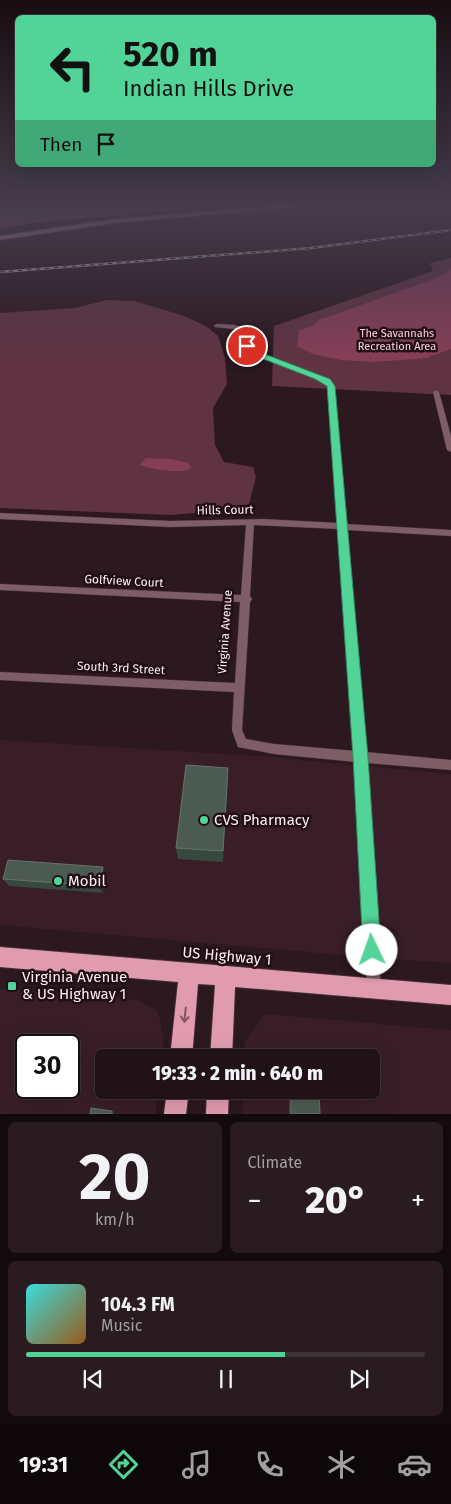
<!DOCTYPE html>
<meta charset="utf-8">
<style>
:root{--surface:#211217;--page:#291b20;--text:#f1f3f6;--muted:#a29ea1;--line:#3e3236;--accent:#52d397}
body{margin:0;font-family:"Fira Sans",sans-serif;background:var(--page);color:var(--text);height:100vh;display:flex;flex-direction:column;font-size:19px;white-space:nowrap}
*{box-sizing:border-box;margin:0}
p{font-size:16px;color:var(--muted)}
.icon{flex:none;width:28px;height:28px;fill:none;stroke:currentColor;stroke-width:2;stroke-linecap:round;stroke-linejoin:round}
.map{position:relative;height:1114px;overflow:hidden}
.details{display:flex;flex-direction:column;gap:8px;padding:8px;background:#120a0d;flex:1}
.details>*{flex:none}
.banner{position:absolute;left:15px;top:15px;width:421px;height:152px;border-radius:8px;box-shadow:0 5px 20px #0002,0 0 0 1px var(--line);background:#52d397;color:#111;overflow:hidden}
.speed{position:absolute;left:15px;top:1034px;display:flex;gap:10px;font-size:25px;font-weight:700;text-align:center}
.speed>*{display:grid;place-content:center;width:65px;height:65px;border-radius:50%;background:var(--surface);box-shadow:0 5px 20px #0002,0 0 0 1px var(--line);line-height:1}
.speed .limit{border:2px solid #111;border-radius:8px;background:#fff;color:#111}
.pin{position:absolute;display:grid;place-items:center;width:42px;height:42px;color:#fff;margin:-21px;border:2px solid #fff;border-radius:50%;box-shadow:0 1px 5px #0007}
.me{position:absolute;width:55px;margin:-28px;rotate:357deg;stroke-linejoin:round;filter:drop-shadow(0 0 4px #0008)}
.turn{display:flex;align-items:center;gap:18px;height:105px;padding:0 25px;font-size:22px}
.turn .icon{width:65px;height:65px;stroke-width:2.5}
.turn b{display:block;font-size:35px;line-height:42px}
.then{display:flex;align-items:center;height:48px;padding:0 25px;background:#0003;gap:10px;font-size:19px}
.big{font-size:38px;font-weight:800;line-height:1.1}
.details .tile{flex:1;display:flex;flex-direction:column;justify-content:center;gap:8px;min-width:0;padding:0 18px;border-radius:8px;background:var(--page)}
.details .dial{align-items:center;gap:0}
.dial b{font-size:65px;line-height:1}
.song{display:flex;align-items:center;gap:15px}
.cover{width:60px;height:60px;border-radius:8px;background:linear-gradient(135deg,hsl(180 70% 55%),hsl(30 70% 35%))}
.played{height:5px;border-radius:2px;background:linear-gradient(90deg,var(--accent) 65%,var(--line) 65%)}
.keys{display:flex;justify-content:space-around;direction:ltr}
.heat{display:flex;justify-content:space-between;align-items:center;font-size:28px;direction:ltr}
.details .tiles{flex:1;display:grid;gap:8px;grid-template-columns:1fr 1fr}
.tile:last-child{grid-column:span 2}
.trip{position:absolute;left:95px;top:1049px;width:285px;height:50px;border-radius:8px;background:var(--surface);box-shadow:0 5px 20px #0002,0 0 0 1px var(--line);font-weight:800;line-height:50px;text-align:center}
.dock{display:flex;height:80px;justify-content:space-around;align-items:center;background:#0d0709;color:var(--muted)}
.dock .icon{width:35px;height:35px}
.dock .current{color:var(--accent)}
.dock b{font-size:22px;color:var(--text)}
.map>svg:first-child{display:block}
</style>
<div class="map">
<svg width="451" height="1114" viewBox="0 0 451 1114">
<rect width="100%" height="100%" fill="#2c181f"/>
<path fill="#391e27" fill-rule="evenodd" d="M0,740L258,756L355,765L364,957L0,925Z
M368,766L451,774V963L380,958Z
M0,988L139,1000L158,1012L164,1039L162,1057L104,1058V1090H158L155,1114H0ZM26,1045H69V1088H26Z
M265,1014L451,1030V1114H242L243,1090H371V1058L244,1057L245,1041Z"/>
<path fill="#5f3342" d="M451,258V395L272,386L274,326L433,271L430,263Z
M107,300L135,301L184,316L206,326L218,336L225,358L227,384L213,408L215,445L224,462L253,467L256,477L249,504L222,511L170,515L0,508V313L75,308Z"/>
<path fill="#863e57" d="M0,203H242L33,223L0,228Z
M451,268V349L426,358L374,362L341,360L313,354L297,346L299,330L312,326L319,320L437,278L446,273Z
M146,458L171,459L188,463L191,468C181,475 151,469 140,465Z"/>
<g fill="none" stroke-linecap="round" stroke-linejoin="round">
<defs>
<path id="minor" d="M217,324L235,325L249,331L250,345L253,350L329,380L334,386L346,524L451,530V536L347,530L366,752L451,760V770L367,763L381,988L379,993L374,995L369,993L367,988L356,762L274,754L238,747L232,730L234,692L0,680V672L235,683L240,602L0,590V584L241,595L246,525L170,527L0,519V513L170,521L263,519L338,523L328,386L325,382L316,378L249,352L244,345V333L234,329L215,327L214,326ZM254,525L338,529L355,751L274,744L246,739L242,730L250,602L252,599L250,596Z
M436,390L439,392L451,436V452L447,450L433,392Z"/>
<path id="secondary" d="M303,203H324L321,205L115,223L0,240V236L115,219Z"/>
<path id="primary" d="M0,947L451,985V1005L235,987L232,1058H210L215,985L198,984L192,1058H170L178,982L0,967Z
M167,1090H189L186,1114H164Z
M207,1090H229L228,1114H206Z"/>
</defs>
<use href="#minor" stroke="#453238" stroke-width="1"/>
<use href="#secondary" stroke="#453238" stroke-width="2"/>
<use href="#primary" stroke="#453238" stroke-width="2"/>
<use href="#minor" fill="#7e5d67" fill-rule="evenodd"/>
<use href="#secondary" fill="#b58090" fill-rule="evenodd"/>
<use href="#primary" fill="#e09baf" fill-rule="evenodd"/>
<defs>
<path id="rail" d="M0,272L311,248L451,230"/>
</defs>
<use href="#rail" stroke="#b3a2a7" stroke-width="2.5"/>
<use href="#rail" stroke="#220f15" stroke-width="1" stroke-dasharray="4.5" stroke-linecap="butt"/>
</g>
<path fill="#37493f" d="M228,780L223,862L178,859L176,848Z
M106,875L103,893L9,886L3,879Z
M289,1090H319L320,1114H289Z"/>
<path fill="#2a2e2a" d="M228,768V780L223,862V851Z
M103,867L106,875L103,893L99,886Z
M112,1111L117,1113V1114H112Z"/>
<path fill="#4c5b52" stroke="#68726b" d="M186,765L228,768L223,851L176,848Z
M8,860L103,867L99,886L3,879Z
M291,1090H319L320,1114H291Z
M91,1108L112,1111V1114H90Z"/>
<defs><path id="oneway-shaft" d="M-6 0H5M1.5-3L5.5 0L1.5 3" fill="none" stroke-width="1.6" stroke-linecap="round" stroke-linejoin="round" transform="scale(1.25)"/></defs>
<use stroke="#815562" href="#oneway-shaft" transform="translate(185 1015) rotate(96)"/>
<linearGradient id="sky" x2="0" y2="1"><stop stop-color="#180d11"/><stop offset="0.57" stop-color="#453d4d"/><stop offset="1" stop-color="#453d4d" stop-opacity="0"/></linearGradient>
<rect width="451" height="359" fill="url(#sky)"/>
<path fill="#52d397" stroke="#358962" d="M244,344H250L254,350L330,379L335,386L368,757L381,950L378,956L372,958L365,956L363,950L353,757L327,386L315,379L248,353L243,346Z"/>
<g fill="#52d397" stroke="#220f15" stroke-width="2">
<circle cx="204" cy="820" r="5"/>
<circle cx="58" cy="881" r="5"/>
<rect x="7" y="981" width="10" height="10" rx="2.5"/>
</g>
<g text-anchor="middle" stroke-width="5" stroke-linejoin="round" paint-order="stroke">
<g font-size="11" fill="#fed1de" stroke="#220f15">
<text x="397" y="337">The Savannahs<tspan x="397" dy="13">Recreation Area</tspan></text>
</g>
<g font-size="12" fill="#fdeef2" stroke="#220f15">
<text transform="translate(225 510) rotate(-1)" y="4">Hills Court</text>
<text transform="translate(124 581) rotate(3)" y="4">Golfview Court</text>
<text transform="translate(225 632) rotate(-86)" y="4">Virginia Avenue</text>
<text transform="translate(121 668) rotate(3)" y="4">South 3rd Street</text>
</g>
<g font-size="15" fill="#fdeef2" stroke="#220f15" text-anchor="start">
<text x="214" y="825">CVS Pharmacy</text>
<text x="68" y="886">Mobil</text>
<text x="22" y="982">Virginia Avenue<tspan x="22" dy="17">&amp; US Highway 1</tspan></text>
</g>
<g font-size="15" fill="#fdeef2" stroke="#220f15">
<text transform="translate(227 956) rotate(5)" y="5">US Highway 1</text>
</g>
</g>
</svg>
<div class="speed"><div class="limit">30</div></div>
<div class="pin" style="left:247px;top:346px;background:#d93025"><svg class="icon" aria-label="arrive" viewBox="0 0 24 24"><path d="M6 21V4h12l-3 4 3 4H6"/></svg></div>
<svg class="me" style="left:372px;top:950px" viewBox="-20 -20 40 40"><circle r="19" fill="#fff"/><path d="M0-13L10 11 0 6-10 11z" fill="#52d397"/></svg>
<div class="trip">19:33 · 2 min · 640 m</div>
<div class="banner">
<div class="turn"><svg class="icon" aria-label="left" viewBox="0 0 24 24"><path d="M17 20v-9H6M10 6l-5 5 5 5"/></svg><div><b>520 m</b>Indian Hills Drive</div></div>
<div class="then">Then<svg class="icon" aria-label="arrive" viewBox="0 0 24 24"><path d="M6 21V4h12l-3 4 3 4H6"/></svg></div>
</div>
</div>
<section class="details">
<div class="tiles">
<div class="tile dial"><b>20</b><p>km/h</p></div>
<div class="tile"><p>Climate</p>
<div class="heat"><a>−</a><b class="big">20°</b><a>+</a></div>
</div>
<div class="tile">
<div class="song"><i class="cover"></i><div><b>104.3 FM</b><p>Music</p></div></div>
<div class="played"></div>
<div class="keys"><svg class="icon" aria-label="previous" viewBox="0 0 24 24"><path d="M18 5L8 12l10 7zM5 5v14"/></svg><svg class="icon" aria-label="pause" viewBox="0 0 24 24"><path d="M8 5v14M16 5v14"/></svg><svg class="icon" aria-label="next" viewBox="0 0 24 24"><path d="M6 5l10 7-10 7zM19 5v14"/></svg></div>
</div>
</div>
</section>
<nav class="dock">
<b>19:31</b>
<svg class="icon current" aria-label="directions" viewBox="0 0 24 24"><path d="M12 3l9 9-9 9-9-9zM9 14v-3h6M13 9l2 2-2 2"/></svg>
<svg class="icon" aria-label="music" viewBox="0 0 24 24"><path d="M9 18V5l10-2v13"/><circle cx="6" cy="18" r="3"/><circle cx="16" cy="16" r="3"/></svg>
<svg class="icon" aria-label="phone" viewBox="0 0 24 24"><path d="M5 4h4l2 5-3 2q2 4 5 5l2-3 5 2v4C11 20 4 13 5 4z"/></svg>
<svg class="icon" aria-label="climate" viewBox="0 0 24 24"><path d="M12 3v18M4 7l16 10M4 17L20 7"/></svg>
<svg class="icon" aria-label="car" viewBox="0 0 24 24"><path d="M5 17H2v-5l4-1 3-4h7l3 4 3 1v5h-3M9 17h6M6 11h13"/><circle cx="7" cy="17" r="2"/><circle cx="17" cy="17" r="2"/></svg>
</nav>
